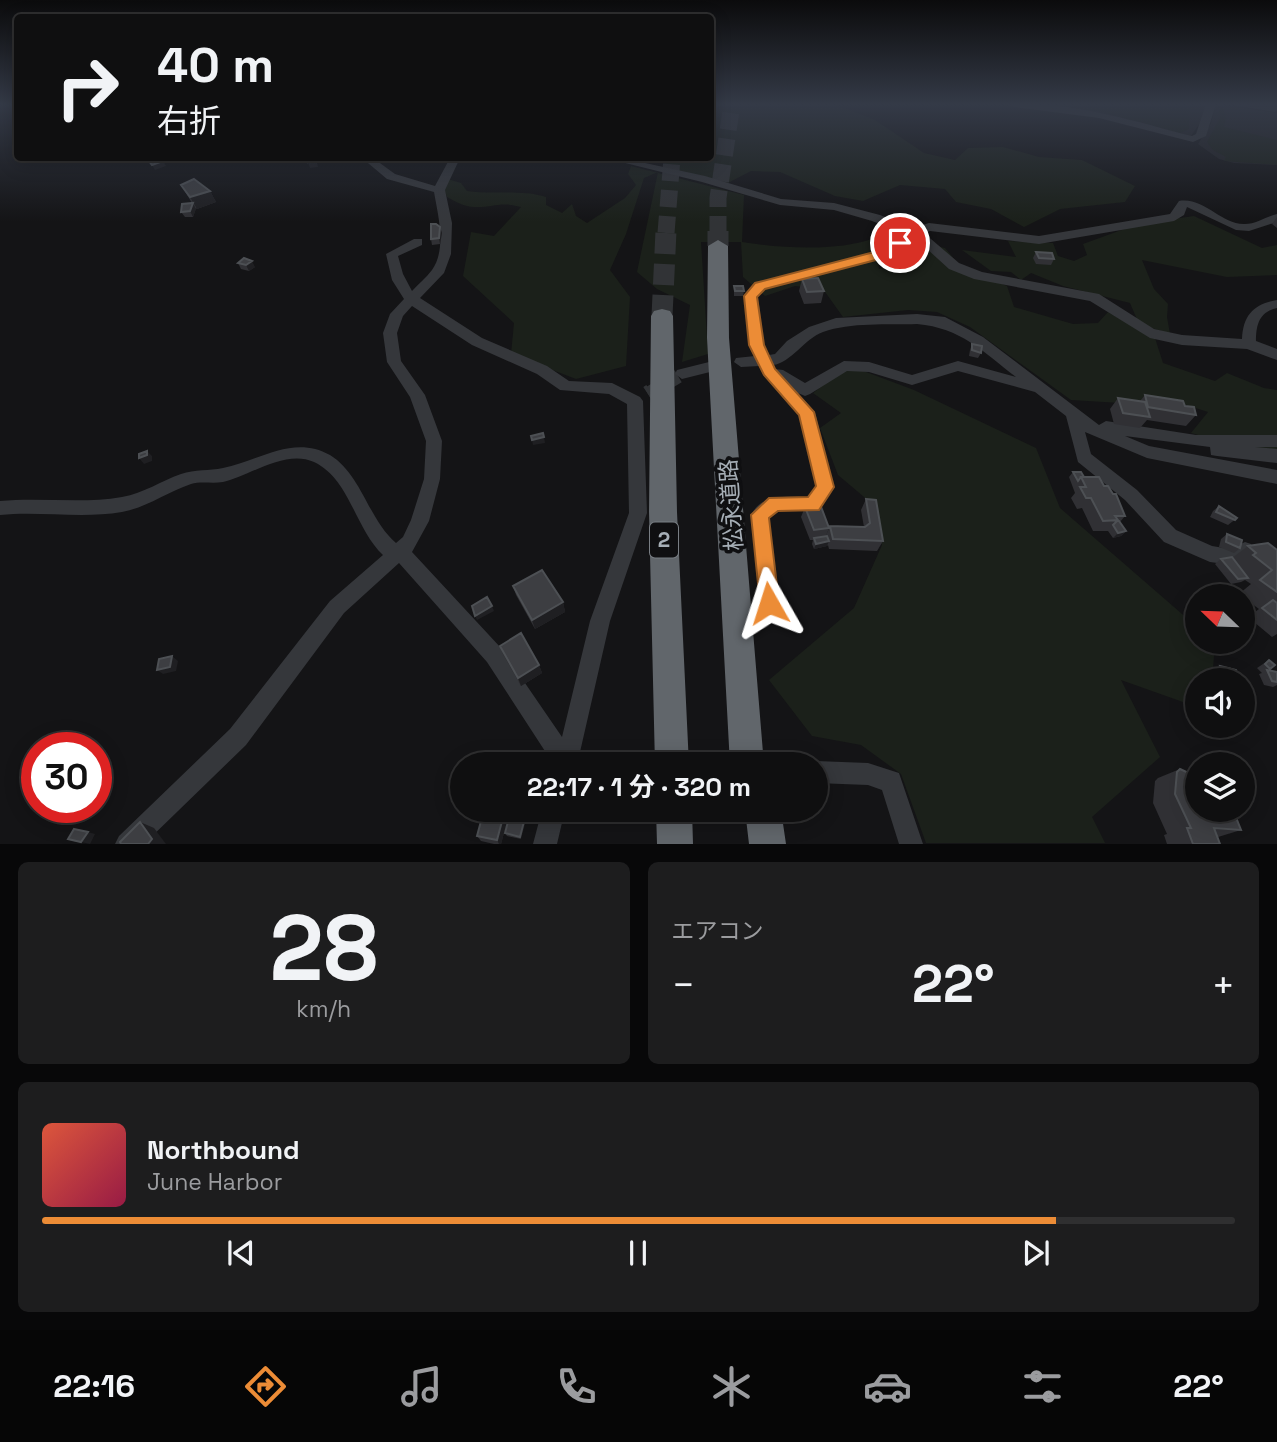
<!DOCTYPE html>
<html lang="ja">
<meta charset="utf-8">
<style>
:root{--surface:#0f0f10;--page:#1d1d1e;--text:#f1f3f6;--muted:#9b9c9f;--line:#2f2f30;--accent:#ec8c36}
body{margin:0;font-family:"Space Grotesk","Noto Sans JP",sans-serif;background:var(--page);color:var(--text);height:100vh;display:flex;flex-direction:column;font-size:26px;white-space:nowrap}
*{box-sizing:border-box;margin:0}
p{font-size:23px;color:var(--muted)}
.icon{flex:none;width:38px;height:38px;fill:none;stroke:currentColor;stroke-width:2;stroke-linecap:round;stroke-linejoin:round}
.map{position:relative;height:844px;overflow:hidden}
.panel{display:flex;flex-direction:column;gap:18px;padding:18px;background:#080809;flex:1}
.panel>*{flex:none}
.top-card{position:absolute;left:14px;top:14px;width:700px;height:147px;border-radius:7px;box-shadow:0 4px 18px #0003,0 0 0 2px var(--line);background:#0f0f10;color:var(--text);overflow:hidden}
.needle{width:46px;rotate:293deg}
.fabs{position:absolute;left:1185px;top:584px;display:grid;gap:14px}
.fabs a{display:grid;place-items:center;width:70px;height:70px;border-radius:50%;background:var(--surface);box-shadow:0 4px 18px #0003,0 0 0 2px var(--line);font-size:35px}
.speed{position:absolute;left:21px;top:732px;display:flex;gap:14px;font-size:35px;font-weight:700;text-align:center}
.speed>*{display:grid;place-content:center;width:91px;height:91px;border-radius:50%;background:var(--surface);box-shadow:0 4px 18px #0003,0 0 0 2px var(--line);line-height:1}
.speed .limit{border:10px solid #d22;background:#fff;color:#111}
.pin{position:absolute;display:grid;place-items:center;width:60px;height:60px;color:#fff;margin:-30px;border:4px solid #fff;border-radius:50%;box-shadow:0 2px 7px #0007}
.me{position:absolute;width:77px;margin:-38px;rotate:354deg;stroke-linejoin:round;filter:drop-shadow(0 0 5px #0008)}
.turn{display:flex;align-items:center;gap:24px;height:147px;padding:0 28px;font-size:32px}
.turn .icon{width:91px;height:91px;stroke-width:2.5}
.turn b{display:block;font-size:49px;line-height:60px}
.big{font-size:52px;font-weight:700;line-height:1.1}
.panel .widget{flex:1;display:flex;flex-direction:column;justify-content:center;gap:10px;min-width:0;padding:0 24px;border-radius:10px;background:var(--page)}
.panel .dial{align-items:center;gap:0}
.dial b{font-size:91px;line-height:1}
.song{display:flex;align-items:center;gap:21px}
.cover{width:84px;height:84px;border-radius:10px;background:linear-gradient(135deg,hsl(10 70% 55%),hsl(340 70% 35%))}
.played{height:7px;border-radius:4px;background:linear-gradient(90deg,var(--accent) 85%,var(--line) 85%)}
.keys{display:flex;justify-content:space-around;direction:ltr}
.heat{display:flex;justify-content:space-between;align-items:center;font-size:38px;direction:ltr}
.panel .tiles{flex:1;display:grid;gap:18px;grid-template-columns:1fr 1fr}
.widget:last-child{grid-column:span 2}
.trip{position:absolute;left:450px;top:752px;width:378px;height:70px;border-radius:35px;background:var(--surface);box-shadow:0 4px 18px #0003,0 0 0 2px var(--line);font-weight:700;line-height:70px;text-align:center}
.dock{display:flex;height:112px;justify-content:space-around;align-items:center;background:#060606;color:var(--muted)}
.dock .icon{width:49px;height:49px}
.dock .selected{color:var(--accent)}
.dock b{font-size:32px;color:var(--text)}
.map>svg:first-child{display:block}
</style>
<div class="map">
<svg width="1277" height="844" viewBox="0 0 1277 844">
<rect width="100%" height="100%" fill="#141416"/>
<path fill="#202023" d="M1038,104H1208L1202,120L1191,136L1099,113Z
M1216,104L1277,113V165L1234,163L1219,159L1198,144L1211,123Z"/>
<path fill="#1b201a" d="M711,104H835L875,120L924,153L955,160L968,148L1003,147L1039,157L1082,160L1135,186L1125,202L1060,209L1024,227L991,209L956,202L945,189L900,185L863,201L835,196L780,172L751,171L728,183L668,169L661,158H710Z
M1046,104H1190L1189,129L1180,133L1098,111Z
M1218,104H1222L1226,117L1224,127L1277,140V165L1224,161L1226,157L1213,150L1207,142L1220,118Z
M631,166L744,195L742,242C780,248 838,252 874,238L879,269L898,265L917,242L945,248L960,266L1007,286L1014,307L1073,324L1098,323L1108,312L1155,338L1163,363L1215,381L1227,373L1264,388L1277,390V452L1233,445L1191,433L1208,412L1171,400L1137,404L1071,400L970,327L937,312L908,310L843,317L823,289L795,286L765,296L743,277L741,242H701L708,354L682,362L690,305L657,289L637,272L658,172L644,178L626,234L610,270L630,297L626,366L576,379L511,354L514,323L463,276L471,232L494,236L521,207C499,201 494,208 474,207C465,207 454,201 447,197L444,189L448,179L461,183L467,191C493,195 522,189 546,197V205L562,213L572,204L576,216L587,223L625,198L636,185L628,174Z
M1194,216L1262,248L1277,245V275L1227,277L1142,260L1154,289L1168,304L1167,317L1170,334L1139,324L1130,303L1063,286L1031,273L1021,280L1011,272L991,271L962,250L1016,257L1008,241L1053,243L1058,256L1074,261L1087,255L1083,244L1138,224Z
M858,369L914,390L1036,448L1060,508L1197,627V642L1215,644L1212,681H1197V707L1121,680L1160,757L1092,817L1105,843H926L901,774L861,745L812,736L769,680L854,608L882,545L870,502L838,475L820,428L841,413L813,393L840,372Z"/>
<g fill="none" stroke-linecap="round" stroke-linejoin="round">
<path stroke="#313336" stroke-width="14" stroke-dasharray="14 7" stroke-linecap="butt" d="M648,394L682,374"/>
<path stroke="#313336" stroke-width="17" stroke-dasharray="17 9" stroke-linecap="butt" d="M648,394L651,392"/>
<path stroke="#313336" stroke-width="17" stroke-dasharray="17 9" stroke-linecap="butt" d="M666,233L672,158
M718,233V198L732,104"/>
<path stroke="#313336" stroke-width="21" stroke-dasharray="21 10" stroke-linecap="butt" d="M718,231V246
M662,316L666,231"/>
<path fill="#35373b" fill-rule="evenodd" d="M1009,104C1071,101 1133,121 1192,136L1196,134L1206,104H1216L1206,136L1193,142L1099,118L1014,107Z
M362,158H373L395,174L435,186L450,158H460L445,190L452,223L451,254L444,273L420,298L482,338L547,366L569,381L612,383L640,397L643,401L647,513L610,621L580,752L623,754L631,757L634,765H554L487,662L399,563L344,613L246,745L144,844H115L119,836L230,729L330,601L383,555C355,529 350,479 314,462C285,449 250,476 223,482C212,484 201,481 191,484C167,492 148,507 122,512C82,519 40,511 0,515V501C40,497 82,504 122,497C144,493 161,481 181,474C195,469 209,471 223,468C259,461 293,434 330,455C362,475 368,519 396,543L403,537L411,520L424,479L426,441L410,397L387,362L383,333L390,314L404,299L392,280L386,254L414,239H422V245L398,256L403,274L412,291C418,284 426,278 432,270C447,249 438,215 434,192L387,179ZM412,306L472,345L537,374L560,390L609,394L627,404L629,513L590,621L562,737L501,648L412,552L429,521L440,479L442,441L425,395L401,361L397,333L403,316Z
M605,158H622L705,176L781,199L834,203L880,215L913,228L929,223L1039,236L1170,214L1179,201C1205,197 1221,225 1245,224C1256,224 1267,216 1277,214V222L1249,231L1236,230L1187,207L1184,215L1174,221L1039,244L930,231L924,233L959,263L982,272L1099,294L1154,329L1182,335L1242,339C1243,315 1254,304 1277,300V308C1259,312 1256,325 1256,341L1277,349V360L1247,349L1182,345L1150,338L1090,301L974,279L949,269L915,238L890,256L765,289L758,297L764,345L769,355L775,354L787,341L809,327L836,318L917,314L945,317L983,337L1099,425L1106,421L1196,435H1277V447H1255L1277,449V463L1217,456L1211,455L1210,447L1125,436L1149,446L1277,470V484L1147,458L1085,432L1091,454L1137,490L1176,530L1212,546L1230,549L1245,542L1251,544L1254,550L1251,556L1232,565L1210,562L1164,542L1125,500L1078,462L1066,416L1035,392L958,371L912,385L869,372L847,371L810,394L805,396L798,393L815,412L833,487L818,509L778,511L769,518L779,603C771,621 748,625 731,618L728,612L731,606L754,603L759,599L751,515C762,493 787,497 808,497L816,486L800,414L764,376L759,366L741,367L734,362L736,358L755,356L750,345L744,296L755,283L882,250L905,234L872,221L834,210L780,205L702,182ZM917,324C961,328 982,351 1016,377L958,361L912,375L869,362L844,361L805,383L783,370L775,369L773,365C791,363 804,339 823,332C851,322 887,325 917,324Z
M713,361L718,362L720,366L718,370L682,379L675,374L677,370Z
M816,761L868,763L899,773L923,844H899L882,790L868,785L816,783V765H808Z
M542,810H565L557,844H533Z"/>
<path fill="#61666b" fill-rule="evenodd" d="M718,240L728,246L729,338L764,765H730L707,338L708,246Z
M662,309L670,311L673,316L677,512L689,765H655L649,512L651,316L654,311Z
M656,810H692L693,844H657Z
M745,810H781L786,844H749Z"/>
</g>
<path fill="#303034" d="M1226,104H1277V110L1275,112Z
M181,185L210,191L216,202L197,209L196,208L193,217H185L181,212L192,203Z
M1277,217V228L1272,224Z
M440,227L442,233L440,244L432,245L431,239Z
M1036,252L1054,259L1051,265L1036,264L1033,258Z
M238,263L255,267L249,271L241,269Z
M802,279L824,291L821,303L804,304L799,291Z
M734,286L744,291L743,296H734Z
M972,344L981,353L978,358L969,356L970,350Z
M1145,395L1185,406L1196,415L1186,426L1147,420L1140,428L1114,424L1110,409L1118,398L1140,401Z
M1073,472L1104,486L1125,516L1120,522L1126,531L1121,536L1113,538L1108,531H1093L1082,508L1077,509L1071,498L1075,493L1069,477Z
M866,499L883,541L877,551L829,549L828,545L827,546L814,549L812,544L813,540H810L801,517L805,507L829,528L826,536L830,526L864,527L861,510Z
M1219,506L1237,518L1228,525L1210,517L1213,511Z
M1227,534L1240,548L1234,553L1219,547L1221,539Z
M1248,546L1277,550V634L1272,637L1248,617L1259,609L1239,594L1251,584L1245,580L1241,582L1231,584L1215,564L1221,559L1232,558Z
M513,586L563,602L565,612L535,629L516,595Z
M500,646L539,665L542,673L521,686L503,654Z
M1269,660L1270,669L1268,670L1277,672V685L1273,687L1264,685L1259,674L1262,673L1257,668Z
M1220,666L1239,681H1215L1213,670Z
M1180,769L1197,791L1241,830L1218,837L1220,844H1167L1164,835L1167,834L1153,803L1155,781L1158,778Z
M484,810H510L501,844H494L481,841L477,836Z
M511,810L521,839L507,836L505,833Z"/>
<path fill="#1f1f22" d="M316,158L318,167L310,168L308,162Z
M163,161L166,166L155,170L152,165Z
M210,191L216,202L197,209L190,197Z
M193,203L196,209L193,217L190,211Z
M440,227L442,233L440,244L439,238Z
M252,261L255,267L249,271L246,265Z
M544,437L545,443L533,445L532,440Z
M147,451L152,456V461L144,464L139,458Z
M1126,531L1121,536L1113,538L1118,533Z
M829,541L827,546L814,549L816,544Z
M563,602L565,612L535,629L532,620Z
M492,606L494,611L477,620L475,616Z
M172,656L178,661L176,671L163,674L157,670Z
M539,665L542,673L521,686L518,678Z
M505,810H510L501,844H499L497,840Z
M527,810H529L521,839L520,837Z
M140,822L154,828L166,844H148Z
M88,832L95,834L90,844L81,842Z"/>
<path fill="#3d3e42" stroke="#4d5054" stroke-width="2" d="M158,158L163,161L152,165L149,161Z
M308,158H315L316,161L308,162Z
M194,179L210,191L190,197L181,185Z
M193,203L190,211L181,212L182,204Z
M431,224H436L440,227L439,238L431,239Z
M1036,252L1052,253L1054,259L1039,258Z
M244,258L252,261L246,265L238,263Z
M818,278L824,291L807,292L802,279Z
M734,286H743L744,291H735Z
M972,344L982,346L981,353L972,350Z
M1145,395L1183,401L1185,406L1194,407L1196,415L1148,407Z
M1118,398L1145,402L1150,417L1123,413Z
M543,433L544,437L532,440L531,436Z
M147,451V455L139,458V454Z
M1073,472H1081L1084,477H1081L1078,481Z
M1081,477H1099L1104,486H1108L1113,494H1116L1125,516H1115L1118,520L1103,521L1091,498H1086L1080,487H1086Z
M866,499L876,500L883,541L833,539L830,526L865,527L870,523Z
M820,504L829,528L814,530L805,507Z
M1219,506L1237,518L1235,520L1216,512Z
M1117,521H1119L1126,531L1118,533L1113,525Z
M1227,534L1242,540L1240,548L1226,542Z
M827,536L829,541L816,544L814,538Z
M1268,543L1277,550V592L1260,580L1272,570L1253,555L1256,553L1248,546Z
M1232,557L1248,578L1238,579L1221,559Z
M542,570L563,602L532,620L513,586Z
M487,597L492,606L475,616L472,606Z
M1273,600L1277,603V620L1262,608Z
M521,633L539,665L518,678L500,646Z
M172,656L170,667L157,670L159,659Z
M1269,660L1275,665L1270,669L1265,664Z
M1220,666L1236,670L1239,681L1223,678Z
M1267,670L1277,672V682L1272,681Z
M1180,769L1197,777V810H1233L1241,830L1214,828L1220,844H1193L1187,828H1191L1175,794L1177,772Z
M484,810H505L497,840L477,836Z
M511,810H527L520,837L505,833Z
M140,822L152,839L148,844H121L120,842Z
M74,829L88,832L81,842L68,839Z"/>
<linearGradient id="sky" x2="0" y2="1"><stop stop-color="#0b0b0c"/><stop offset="0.47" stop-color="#343a47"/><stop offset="1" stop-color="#343a47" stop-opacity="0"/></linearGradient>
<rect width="1277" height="222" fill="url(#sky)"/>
<path fill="#ec8c36" stroke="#995b23" stroke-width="2" d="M900,239L907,243L891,256L765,289L757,297L764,345L775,369L814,412L834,487L819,510L778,511L769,518L779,603L776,609L769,612L762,609L760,603L751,515L769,498L808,497L816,486L799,415L764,375L749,345L744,296L755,283L882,250Z"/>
<g text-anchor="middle" stroke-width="7" stroke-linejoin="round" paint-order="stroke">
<rect fill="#0f0f11" stroke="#797e84" stroke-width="2" x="650" y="522.5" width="28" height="35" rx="5"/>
<g font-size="21" font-weight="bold" fill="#a6aeb6">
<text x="664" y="547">2</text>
</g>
<g font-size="23" fill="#a6aeb6" stroke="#0f0f11">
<text transform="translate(731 505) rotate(-94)" y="8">松永道路</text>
</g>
</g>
</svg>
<div class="fabs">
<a><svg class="needle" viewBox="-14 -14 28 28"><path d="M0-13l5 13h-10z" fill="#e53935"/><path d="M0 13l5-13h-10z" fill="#9b9c9f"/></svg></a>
<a><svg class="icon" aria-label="sound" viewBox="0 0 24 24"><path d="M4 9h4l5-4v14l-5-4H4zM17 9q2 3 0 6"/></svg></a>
<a><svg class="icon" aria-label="layers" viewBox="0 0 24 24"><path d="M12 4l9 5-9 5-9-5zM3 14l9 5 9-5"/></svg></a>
</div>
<div class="speed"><div class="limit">30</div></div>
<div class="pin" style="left:900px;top:243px;background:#d93025"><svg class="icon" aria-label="arrive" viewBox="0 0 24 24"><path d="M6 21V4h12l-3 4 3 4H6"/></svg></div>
<svg class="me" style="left:769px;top:603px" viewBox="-20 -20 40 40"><path d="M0-17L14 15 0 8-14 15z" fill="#ec8c36" stroke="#fff" stroke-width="4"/></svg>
<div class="trip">22:17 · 1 分 · 320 m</div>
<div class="top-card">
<div class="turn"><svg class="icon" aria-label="right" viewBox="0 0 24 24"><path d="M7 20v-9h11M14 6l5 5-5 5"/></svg><div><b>40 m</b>右折</div></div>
</div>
</div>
<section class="panel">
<div class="tiles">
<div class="widget dial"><b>28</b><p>km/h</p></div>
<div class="widget"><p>エアコン</p>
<div class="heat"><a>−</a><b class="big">22°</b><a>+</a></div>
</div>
<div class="widget">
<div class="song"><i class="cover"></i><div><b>Northbound</b><p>June Harbor</p></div></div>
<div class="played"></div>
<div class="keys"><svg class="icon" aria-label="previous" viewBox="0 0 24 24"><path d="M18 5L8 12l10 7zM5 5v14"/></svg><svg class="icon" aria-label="pause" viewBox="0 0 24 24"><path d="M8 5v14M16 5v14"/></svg><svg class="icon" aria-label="next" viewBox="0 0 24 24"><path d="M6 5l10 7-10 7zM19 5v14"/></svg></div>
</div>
</div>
</section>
<nav class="dock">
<b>22:16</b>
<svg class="icon selected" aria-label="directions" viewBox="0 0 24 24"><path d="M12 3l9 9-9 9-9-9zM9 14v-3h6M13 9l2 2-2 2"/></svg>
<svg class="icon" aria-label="music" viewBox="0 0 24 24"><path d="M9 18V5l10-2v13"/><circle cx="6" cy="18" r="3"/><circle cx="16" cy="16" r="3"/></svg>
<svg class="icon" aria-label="phone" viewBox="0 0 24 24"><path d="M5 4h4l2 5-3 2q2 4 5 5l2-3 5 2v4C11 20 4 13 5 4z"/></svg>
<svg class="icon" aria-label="climate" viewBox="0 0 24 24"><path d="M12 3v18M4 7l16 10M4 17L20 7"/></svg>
<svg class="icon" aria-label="car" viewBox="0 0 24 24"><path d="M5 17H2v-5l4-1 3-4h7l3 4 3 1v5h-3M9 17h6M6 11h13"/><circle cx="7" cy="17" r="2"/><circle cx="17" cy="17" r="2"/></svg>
<svg class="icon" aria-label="filters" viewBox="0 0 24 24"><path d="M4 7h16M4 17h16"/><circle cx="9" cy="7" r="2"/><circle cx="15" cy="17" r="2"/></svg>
<b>22°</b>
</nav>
